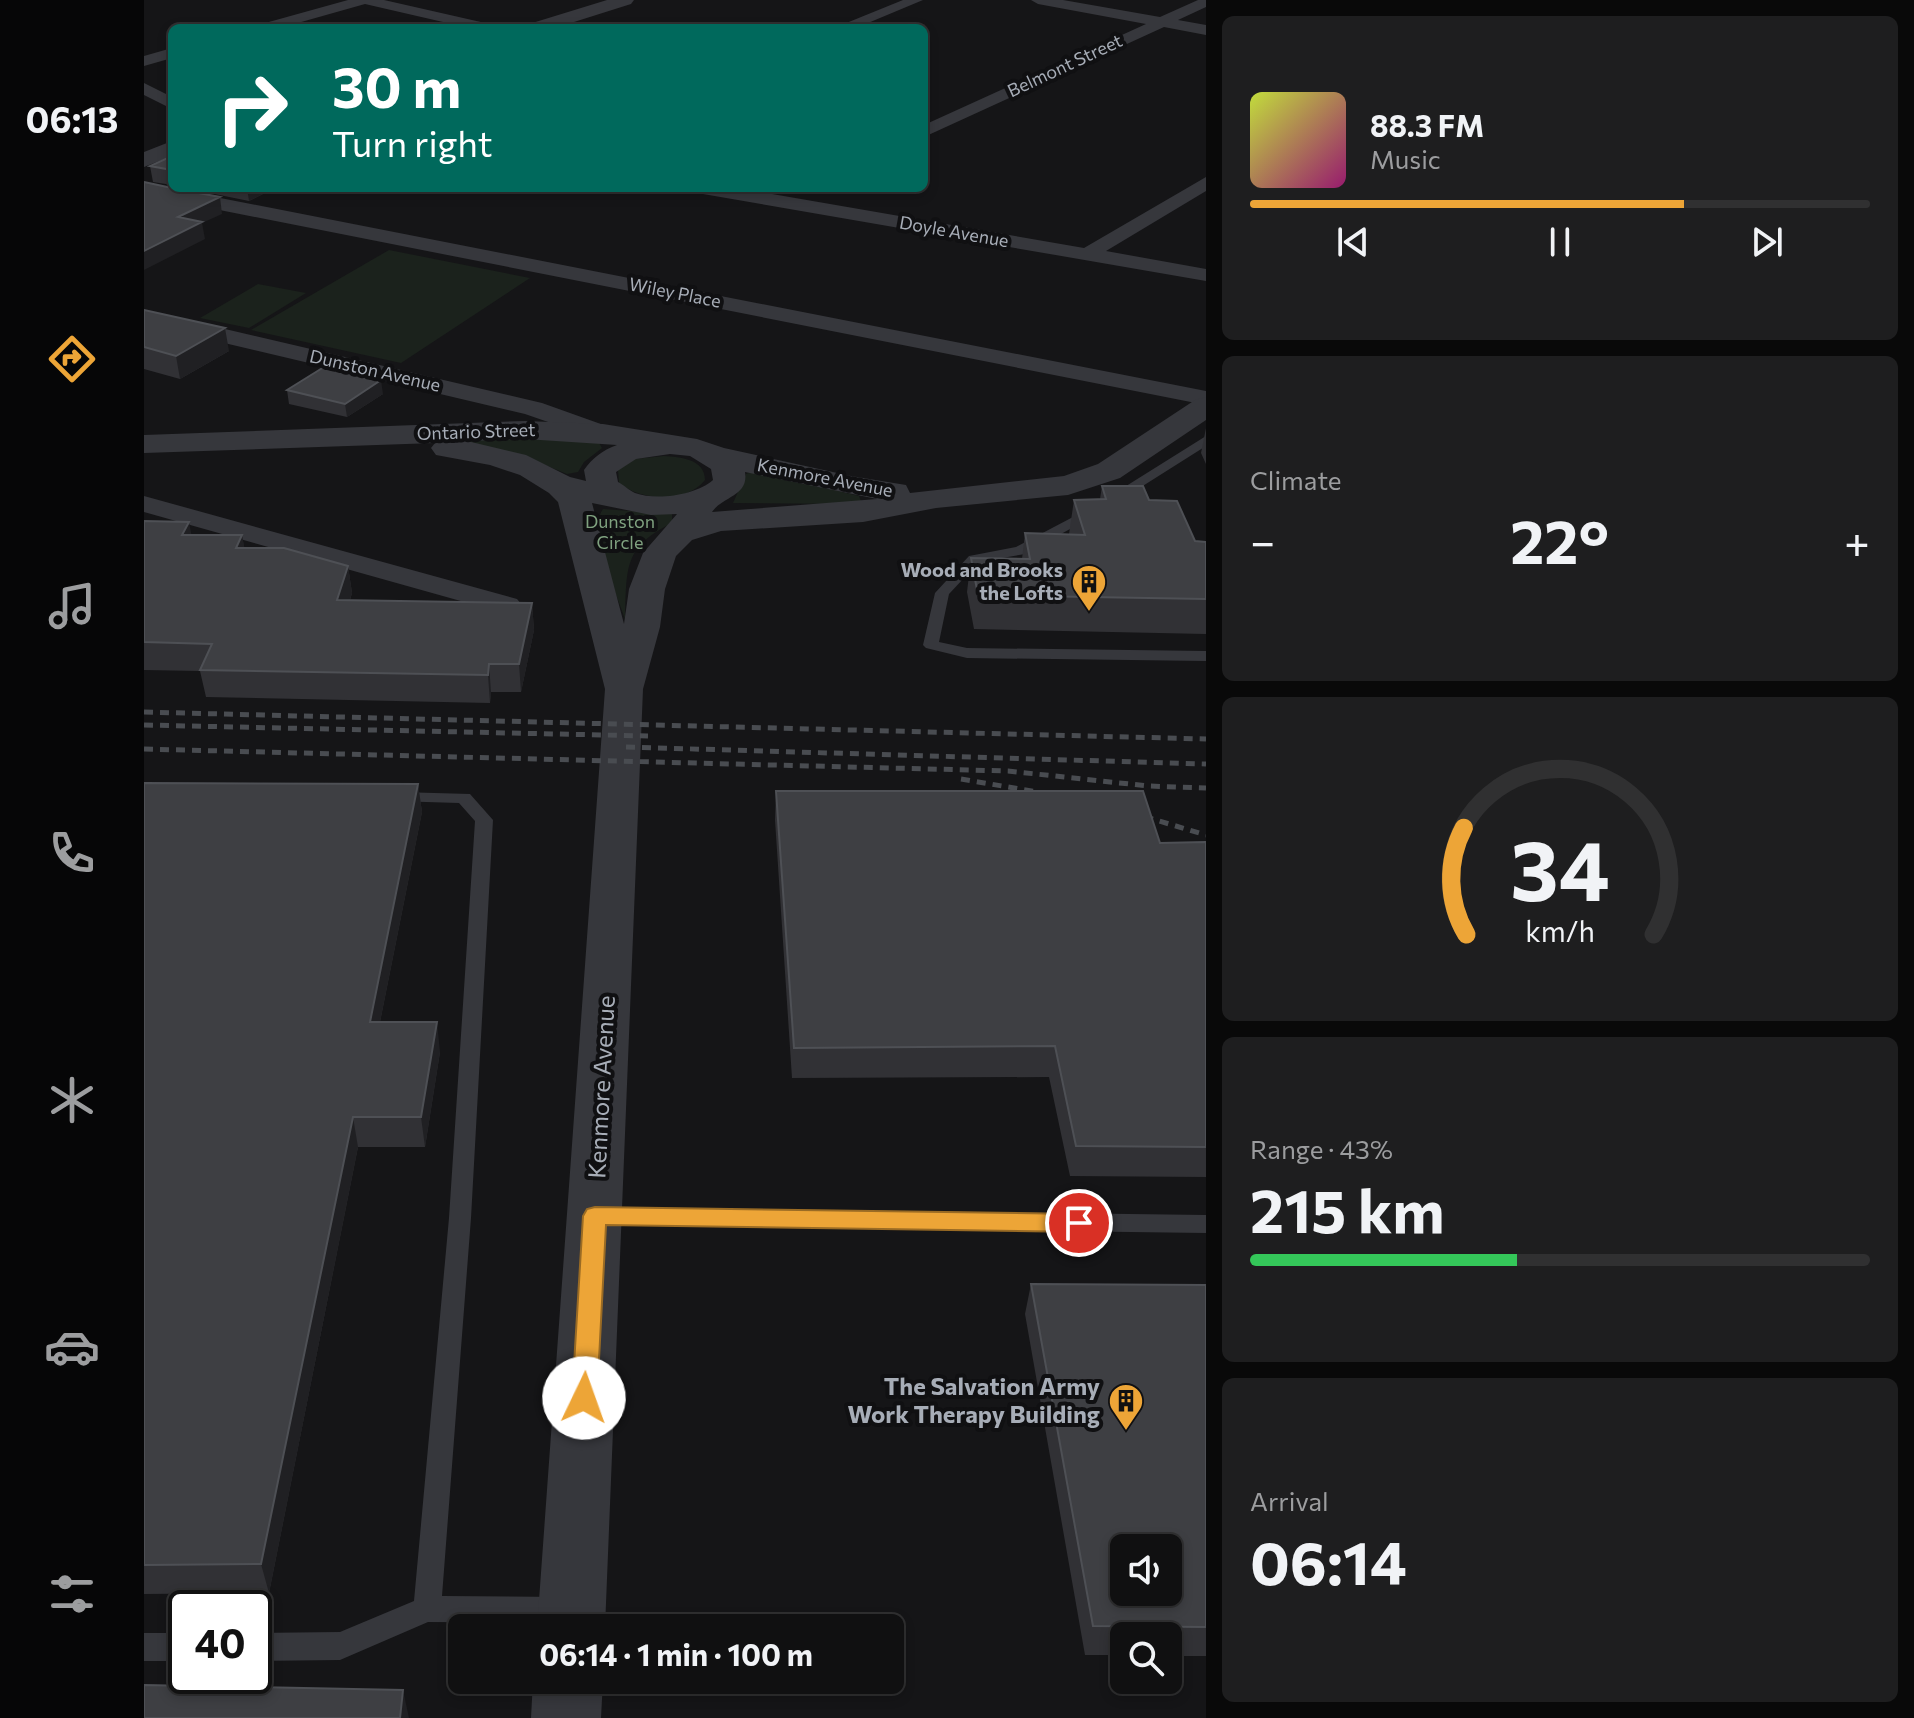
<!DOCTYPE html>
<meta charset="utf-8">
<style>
:root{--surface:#101011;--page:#1e1e1f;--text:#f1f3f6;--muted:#9c9d9f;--line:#303031;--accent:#eda537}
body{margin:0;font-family:Commissioner,sans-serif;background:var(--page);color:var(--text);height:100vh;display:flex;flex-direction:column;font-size:30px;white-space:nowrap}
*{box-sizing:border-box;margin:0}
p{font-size:26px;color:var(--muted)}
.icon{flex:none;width:44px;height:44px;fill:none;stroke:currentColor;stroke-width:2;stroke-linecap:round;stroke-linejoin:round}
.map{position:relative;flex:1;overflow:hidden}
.panel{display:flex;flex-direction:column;gap:16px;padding:16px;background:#090909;width:708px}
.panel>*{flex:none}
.hud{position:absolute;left:24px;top:24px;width:760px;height:168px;border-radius:12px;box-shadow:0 4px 12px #0003,0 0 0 2px var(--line);background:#00695c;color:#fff;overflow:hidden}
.controls{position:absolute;left:966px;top:1534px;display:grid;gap:16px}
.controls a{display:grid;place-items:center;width:72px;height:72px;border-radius:12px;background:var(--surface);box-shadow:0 4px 12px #0003,0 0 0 2px var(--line);font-size:40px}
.speed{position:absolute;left:24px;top:1590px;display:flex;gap:16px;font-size:40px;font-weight:700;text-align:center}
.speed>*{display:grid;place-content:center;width:104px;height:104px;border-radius:50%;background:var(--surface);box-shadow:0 4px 12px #0003,0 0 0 2px var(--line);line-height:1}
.speed .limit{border:4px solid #111;border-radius:12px;background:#fff;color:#111}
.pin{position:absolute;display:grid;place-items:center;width:68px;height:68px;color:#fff;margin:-34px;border:4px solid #fff;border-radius:50%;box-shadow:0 2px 8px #0007}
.me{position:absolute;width:88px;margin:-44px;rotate:3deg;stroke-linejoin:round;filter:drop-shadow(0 0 6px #0008)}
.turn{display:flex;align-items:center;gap:28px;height:168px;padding:0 32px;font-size:36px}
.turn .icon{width:104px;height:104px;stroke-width:2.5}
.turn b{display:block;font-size:56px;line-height:68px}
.big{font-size:60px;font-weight:700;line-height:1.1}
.panel .widget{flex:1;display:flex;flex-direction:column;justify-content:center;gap:12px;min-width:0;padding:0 28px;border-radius:12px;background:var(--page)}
.panel .dial{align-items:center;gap:0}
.dial svg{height:208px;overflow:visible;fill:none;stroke:var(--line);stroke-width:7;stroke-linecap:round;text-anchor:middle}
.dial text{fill:var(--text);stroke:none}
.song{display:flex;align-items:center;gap:24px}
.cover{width:96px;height:96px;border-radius:12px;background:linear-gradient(135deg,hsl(70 70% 55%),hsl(320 70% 35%))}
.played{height:8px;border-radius:4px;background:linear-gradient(90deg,var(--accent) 70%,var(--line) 70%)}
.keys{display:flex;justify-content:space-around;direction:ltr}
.heat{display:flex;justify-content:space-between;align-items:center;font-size:44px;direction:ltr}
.charge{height:12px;border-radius:6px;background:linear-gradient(90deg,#34c759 43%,var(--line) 0)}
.trip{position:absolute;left:304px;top:1614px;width:456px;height:80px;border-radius:12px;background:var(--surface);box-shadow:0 4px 12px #0003,0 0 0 2px var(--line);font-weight:700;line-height:80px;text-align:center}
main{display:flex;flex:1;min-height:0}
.tabs{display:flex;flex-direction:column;width:144px;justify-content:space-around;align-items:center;background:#060607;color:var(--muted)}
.tabs .icon{width:56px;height:56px}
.tabs .active{color:var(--accent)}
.tabs b{font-size:36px;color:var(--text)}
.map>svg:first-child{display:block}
</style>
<main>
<nav class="tabs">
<b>06:13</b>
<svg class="icon active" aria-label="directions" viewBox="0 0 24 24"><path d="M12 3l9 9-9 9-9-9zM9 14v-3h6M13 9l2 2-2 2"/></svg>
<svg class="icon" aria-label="music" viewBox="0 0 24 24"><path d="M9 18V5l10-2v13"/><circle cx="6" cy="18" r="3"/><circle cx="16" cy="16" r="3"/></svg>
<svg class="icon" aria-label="phone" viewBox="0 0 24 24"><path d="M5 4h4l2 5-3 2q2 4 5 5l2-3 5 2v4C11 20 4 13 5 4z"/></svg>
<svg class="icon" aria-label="climate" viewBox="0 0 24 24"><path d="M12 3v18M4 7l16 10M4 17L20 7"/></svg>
<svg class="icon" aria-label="car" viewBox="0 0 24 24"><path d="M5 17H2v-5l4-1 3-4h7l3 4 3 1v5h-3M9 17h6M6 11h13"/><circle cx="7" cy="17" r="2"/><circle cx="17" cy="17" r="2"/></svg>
<svg class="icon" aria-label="filters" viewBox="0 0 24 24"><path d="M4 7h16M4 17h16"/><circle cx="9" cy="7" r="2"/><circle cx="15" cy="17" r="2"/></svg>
</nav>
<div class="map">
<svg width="1062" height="1718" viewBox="0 0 1062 1718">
<rect width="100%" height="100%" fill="#151517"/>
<path fill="#1b221c" d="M245,250L386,278L257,363L107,330Z
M114,284L162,293L105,328L56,318Z
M377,438L455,443L458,448L440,462L434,472L423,474L396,463L297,439Z
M520,456C536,457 561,459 561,480C542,504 497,501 475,483L474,470L491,459Z
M610,471L715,496L717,501L708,504L589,503L602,474Z
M459,509L528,514V523C479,547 483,568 481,619C473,594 443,530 459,509Z"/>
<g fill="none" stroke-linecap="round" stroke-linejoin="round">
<path fill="#36373c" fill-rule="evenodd" d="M1062,436V446L975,501L970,502L963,498Z
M948,507L955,511L953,514L881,554L835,562L805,594L795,642L823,648L1062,651V661L823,658L782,648L779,645L791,593L825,556L872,547Z
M255,792L326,794L349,820L327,1218L298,1596L419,1597L429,1601L433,1610L429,1619L419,1623L284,1622L196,1660L110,1661V1633L196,1632L270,1601L305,1218L331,821L315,803L249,801L246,797Z
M453,1207L1062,1215V1233L453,1225L445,1222L442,1216L445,1210Z
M0,1633H42V1661H0Z"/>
<path fill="#36373c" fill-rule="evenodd" d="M204,0H240L350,25L353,28H325L221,4L136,28H111L114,25Z
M759,0H779L712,28H690Z
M887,0H919L1016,17L1054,0H1062V7L1034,20L1062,25V35L1020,27L780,137V125L1002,24L894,4Z
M28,48V58L0,66V56Z
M0,83L28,97V109L0,95Z
M1062,177V191L962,251L1062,269V281L559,194L549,188H593L940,248Z
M0,183L1062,391V405L0,195Z
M0,310L398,403L468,428L472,433L468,438L459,441L381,414L0,324Z
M0,496L373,599L378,605L373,611L363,614L0,512Z"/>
<path fill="#36373c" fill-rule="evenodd" d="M463,0H490L487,4L411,28H383L385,24Z
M28,141V156L0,167V152Z
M1062,397V420L976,478L924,495L792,508L719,522L577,531L548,540L532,556L521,589L516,627L499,689L461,1628H393L461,689L414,502L405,493L376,475L346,465L292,455L287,448L291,443L0,453V435L381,421L459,424L553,439L580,448L707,476L762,485L766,493L920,476L954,464L1051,400ZM381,439L473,445C459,450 448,458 440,470L442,481L426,477L382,455L323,441ZM526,454L546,456L567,469L569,480C552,495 513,501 491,493C486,491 480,485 474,482L472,472L492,459ZM601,472L733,499L568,512C579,496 605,496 601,472ZM448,503L507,515L533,514L499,553L485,589L480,624Z
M389,1680H459L457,1718H387Z"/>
<path stroke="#494c51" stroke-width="5" stroke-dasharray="9 7" stroke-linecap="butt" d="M0,712L1062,739
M0,725L504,736
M482,747L1062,764
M0,749L864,771L1004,786L1062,788
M817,779L911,795
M985,812L1062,835"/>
</g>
<path fill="#313135" d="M28,156V185L9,182L6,166Z
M41,188H131L105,201Z
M0,310L85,351L36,379L0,369Z
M143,390L239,394L203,417L145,404Z
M1062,428V464L1057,453Z
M958,486L1005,500L1051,541L1062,542V634L830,629L823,592L827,558L878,559L881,533L925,534L930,500L956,499Z
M0,521L48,535H98L100,548L204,566L208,593L206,600L388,603L390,630L377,692H347L346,703L62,697L56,671L0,670Z
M0,783L274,784L278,812L236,1022L296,1052L281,1147H214L125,1593L0,1594Z
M632,791L1016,843L1062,842V1177L926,1176L905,1077L648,1078L631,820Z
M887,1284L1062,1285V1656H1024V1636H980V1655H941L881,1314Z"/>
<path fill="#202023" d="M103,188H131L105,201Z
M76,197L78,214L58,223L61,239L0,270V251L34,217Z
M81,328L85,351L36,379L32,356Z
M237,380L239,394L203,417L201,404Z
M45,522L50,548L38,535Z
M98,535L103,561L92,548Z
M204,566L208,593L197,627L193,600Z
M388,603L390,630L377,692L375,664Z
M345,664L347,692L346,703L344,675Z
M274,784L278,812L230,1052L226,1022Z
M293,1022L296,1052L281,1147L277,1117Z
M209,1117L214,1147L125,1593L117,1564Z
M259,1690L265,1718H256Z"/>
<path fill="#3e3f43" stroke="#4e5055" stroke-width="2" fill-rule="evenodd" d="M28,156V170L6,166Z
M0,182L28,188L76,197L34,217L58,222L0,251Z
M0,310L81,328L32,356L0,347Z
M180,367L237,380L201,404L143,390Z
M958,486H999L1005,500L1033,501L1051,541L1062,542V599L834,595L827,558L886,559L881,533L941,535L930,500L962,499Z
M0,521L45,522L38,535H98L92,548H140L204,566L193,600L388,603L375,664H345L344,675L56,670L68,644L0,642Z
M0,783L274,784L226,1022H293L277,1117H209L117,1564L0,1565Z
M632,791H999L1016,843L1062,842V1147L932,1146L911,1046L650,1048Z
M887,1284L1062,1285V1627L949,1626ZM980,1548H1024V1592H980Z
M0,1685L259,1690L256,1718H0Z"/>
<path fill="#eda537" stroke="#9a6b24" stroke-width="2" d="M451,1207L935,1214L943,1216L946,1223L943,1229L935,1232L462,1225L453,1398L449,1405L440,1409L432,1405L428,1398L439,1216L443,1209Z"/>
<defs>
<symbol id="building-pin" viewBox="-11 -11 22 30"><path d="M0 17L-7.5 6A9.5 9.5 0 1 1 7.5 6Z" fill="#eda537" stroke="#101012"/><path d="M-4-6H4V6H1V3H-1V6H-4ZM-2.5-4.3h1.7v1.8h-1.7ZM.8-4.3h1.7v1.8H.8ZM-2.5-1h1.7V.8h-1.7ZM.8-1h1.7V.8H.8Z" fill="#111"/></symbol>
</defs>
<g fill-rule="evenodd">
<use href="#building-pin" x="925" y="562" width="40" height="54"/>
<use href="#building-pin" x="962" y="1381" width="40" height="54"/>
</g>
<g text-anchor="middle" stroke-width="8" stroke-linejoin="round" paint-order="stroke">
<g font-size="18" fill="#a7adb7" stroke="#101012">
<text transform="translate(921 66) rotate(-25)" y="6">Belmont Street</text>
<text transform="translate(810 232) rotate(10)" y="6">Doyle Avenue</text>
<text transform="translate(531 293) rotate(11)" y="6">Wiley Place</text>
<text transform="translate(231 371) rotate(13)" y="6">Dunston Avenue</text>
<text transform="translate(332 432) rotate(-2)" y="6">Ontario Street</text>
<text transform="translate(681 478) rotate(11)" y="6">Kenmore Avenue</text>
</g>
<g font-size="18" fill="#7fa17f" stroke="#101012">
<text x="476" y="528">Dunston<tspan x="476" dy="21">Circle</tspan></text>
</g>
<g font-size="20" font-weight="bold" fill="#a7adb7" stroke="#101012" text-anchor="end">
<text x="919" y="577">Wood and Brooks<tspan x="919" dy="23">the Lofts</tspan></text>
</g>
<g font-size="24" fill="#a7adb7" stroke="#101012">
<text transform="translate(458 1087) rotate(-87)" y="8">Kenmore Avenue</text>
</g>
<g font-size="24" font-weight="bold" fill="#a7adb7" stroke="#101012" text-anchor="end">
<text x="956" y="1395">The Salvation Army<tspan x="956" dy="28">Work Therapy Building</tspan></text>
</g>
</g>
</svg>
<div class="controls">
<a><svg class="icon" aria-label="sound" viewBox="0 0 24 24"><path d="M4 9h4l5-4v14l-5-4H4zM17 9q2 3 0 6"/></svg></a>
<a><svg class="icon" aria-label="search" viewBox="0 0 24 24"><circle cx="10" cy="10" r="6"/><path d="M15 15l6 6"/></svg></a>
</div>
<div class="speed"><div class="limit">40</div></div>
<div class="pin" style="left:935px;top:1223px;background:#d93025"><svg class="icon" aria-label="arrive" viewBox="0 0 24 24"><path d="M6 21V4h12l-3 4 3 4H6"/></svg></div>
<svg class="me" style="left:440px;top:1398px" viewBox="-20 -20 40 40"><circle r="19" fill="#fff"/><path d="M0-13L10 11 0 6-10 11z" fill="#eda537"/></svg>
<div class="trip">06:14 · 1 min · 100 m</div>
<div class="hud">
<div class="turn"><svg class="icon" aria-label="right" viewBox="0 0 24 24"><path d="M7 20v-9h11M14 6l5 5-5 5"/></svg><div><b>30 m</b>Turn right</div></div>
</div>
</div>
<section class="panel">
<div class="widget">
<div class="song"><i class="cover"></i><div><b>88.3 FM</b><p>Music</p></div></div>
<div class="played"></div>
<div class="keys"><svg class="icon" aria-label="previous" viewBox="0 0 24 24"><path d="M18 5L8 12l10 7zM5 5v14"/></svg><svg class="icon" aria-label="pause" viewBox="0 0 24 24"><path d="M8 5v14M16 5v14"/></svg><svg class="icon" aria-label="next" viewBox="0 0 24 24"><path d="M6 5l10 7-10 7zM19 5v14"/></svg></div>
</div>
<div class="widget"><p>Climate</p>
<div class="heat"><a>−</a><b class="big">22°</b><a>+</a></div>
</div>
<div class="widget dial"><svg viewBox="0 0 100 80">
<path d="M14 69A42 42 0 1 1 86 69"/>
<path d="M14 69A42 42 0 0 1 13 28" stroke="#eda537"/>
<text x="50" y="56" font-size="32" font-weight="700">34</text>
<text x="50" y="72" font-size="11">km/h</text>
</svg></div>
<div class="widget"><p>Range · 43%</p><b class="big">215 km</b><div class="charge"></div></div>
<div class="widget"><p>Arrival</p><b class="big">06:14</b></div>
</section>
</main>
